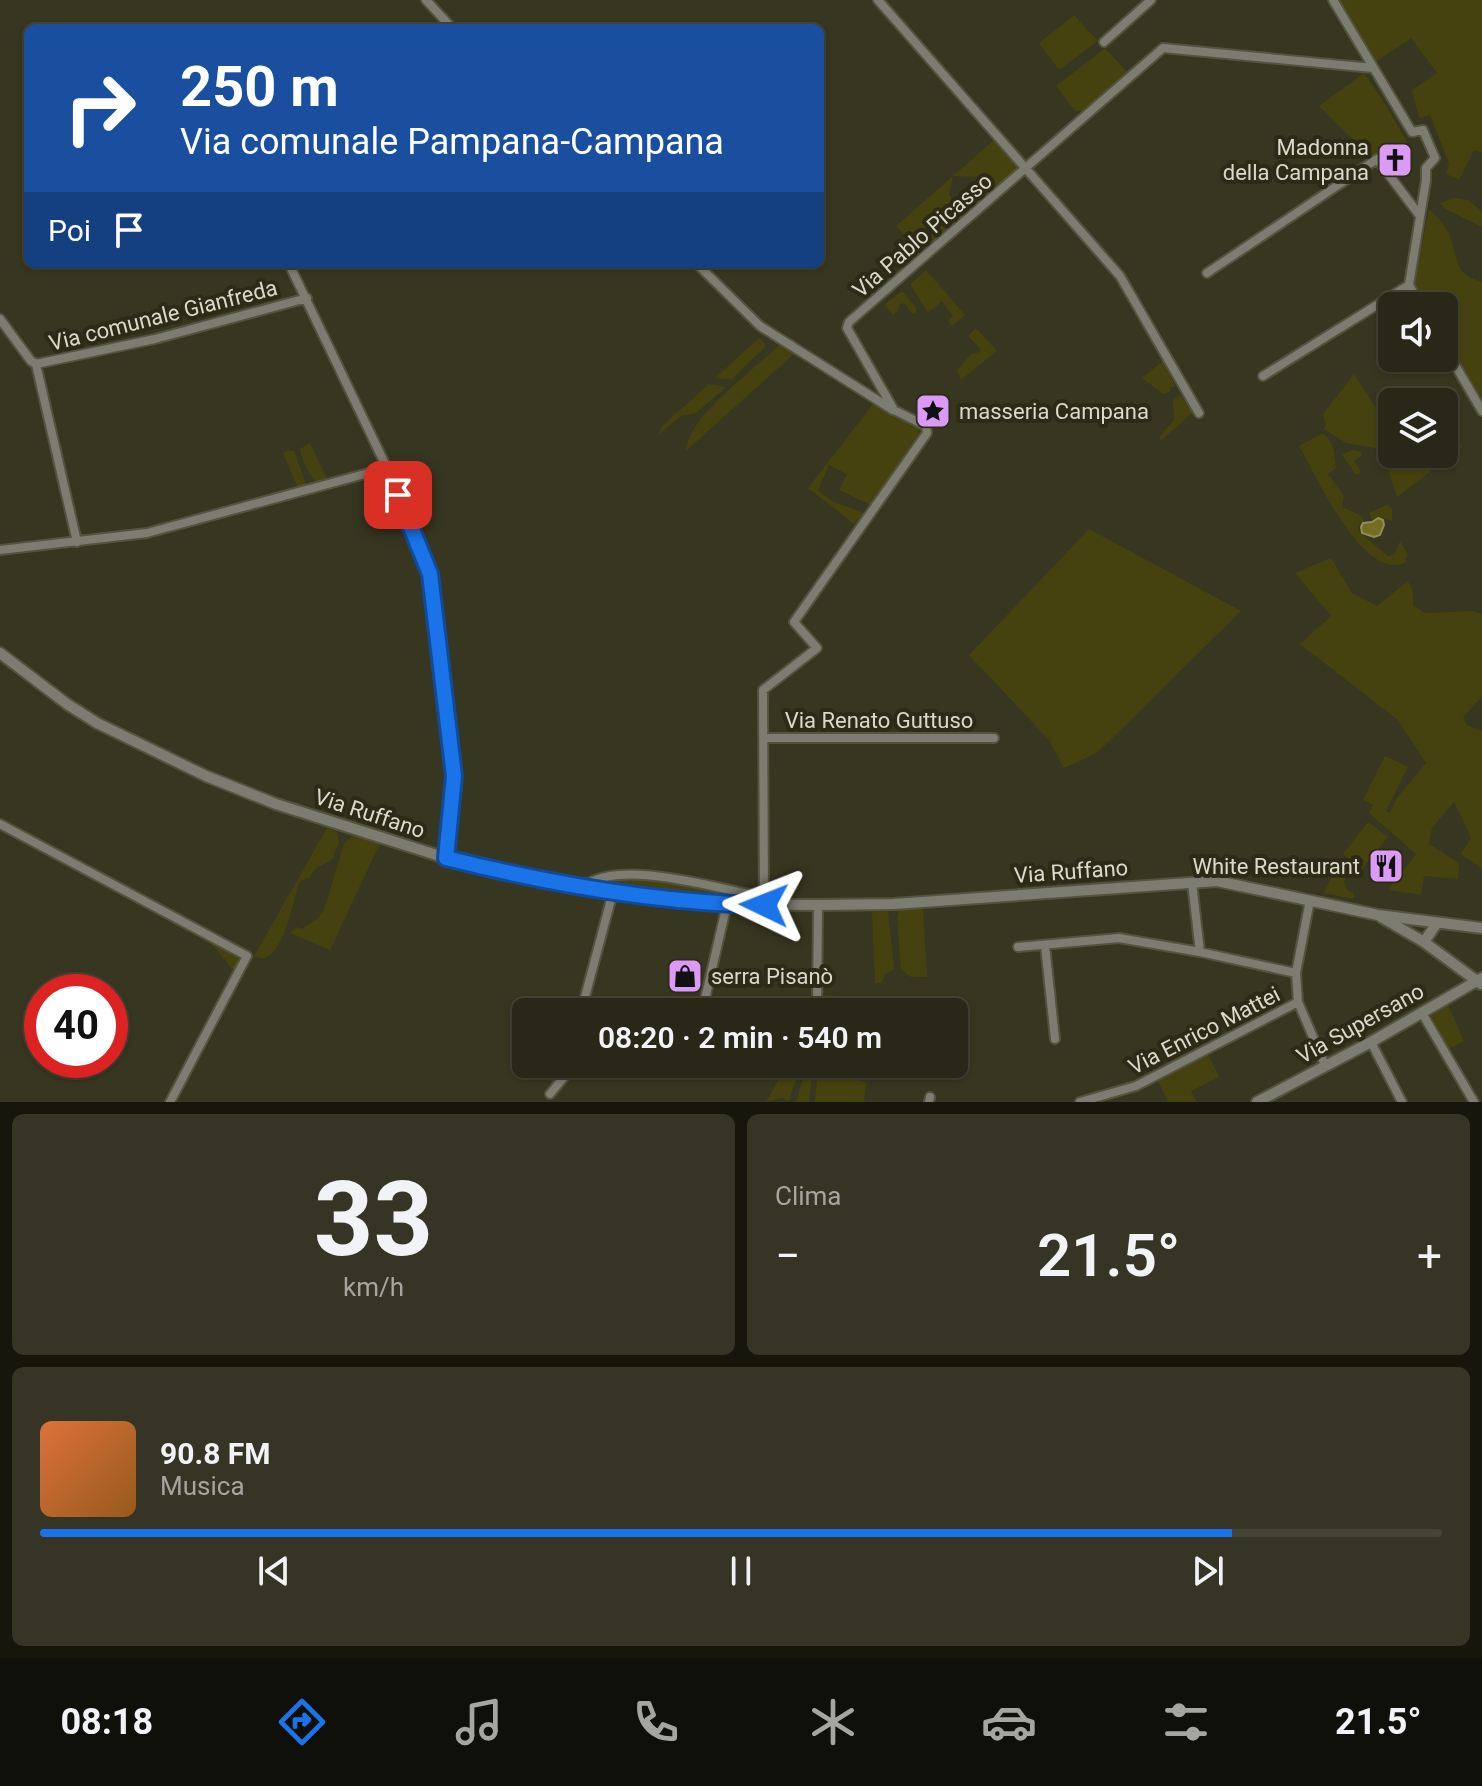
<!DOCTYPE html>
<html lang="it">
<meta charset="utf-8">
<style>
:root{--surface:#292818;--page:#353425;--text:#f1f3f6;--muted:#a5a6a2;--line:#454437;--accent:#1a73e8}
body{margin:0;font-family:Roboto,sans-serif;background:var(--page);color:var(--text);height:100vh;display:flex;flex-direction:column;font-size:30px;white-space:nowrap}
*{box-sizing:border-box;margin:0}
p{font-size:26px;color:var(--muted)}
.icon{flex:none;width:44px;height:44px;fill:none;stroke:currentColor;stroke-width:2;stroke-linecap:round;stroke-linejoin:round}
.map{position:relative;height:1102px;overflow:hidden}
.panel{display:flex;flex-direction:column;gap:12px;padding:12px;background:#17160d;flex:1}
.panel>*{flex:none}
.top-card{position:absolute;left:24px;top:24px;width:800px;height:244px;border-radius:12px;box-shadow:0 2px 6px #0004,0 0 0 2px var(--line);background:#1a4fa0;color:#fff;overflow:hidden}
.tools{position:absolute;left:1378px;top:292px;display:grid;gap:16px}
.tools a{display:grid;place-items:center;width:80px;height:80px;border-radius:12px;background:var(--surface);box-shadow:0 2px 6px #0004,0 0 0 2px var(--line);font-size:40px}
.speed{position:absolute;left:24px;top:974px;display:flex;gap:16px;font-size:40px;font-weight:700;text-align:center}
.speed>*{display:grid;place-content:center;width:104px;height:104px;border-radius:50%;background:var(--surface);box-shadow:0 2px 6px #0004,0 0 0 2px var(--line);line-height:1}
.speed .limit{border:12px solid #d22;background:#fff;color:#111}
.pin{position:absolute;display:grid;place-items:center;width:68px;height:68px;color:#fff;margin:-34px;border-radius:16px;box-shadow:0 4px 12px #0006}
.me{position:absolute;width:88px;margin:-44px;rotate:272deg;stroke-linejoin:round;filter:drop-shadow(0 0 6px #0008)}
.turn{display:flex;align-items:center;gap:28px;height:168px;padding:0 24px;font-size:36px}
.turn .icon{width:104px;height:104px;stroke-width:2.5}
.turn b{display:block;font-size:56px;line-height:68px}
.then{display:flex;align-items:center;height:76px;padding:0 24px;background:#0003;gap:16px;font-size:30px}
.big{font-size:60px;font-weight:600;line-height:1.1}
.panel .widget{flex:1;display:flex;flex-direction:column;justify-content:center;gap:12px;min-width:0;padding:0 28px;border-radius:12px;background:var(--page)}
.panel .dial{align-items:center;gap:0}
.dial b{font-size:104px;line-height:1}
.song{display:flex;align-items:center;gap:24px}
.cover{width:96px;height:96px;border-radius:12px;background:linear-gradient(135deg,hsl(20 70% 55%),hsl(30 70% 35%))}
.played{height:8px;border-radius:4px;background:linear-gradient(90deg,var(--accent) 85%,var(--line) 85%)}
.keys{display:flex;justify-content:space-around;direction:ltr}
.heat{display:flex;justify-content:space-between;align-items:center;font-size:44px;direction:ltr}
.panel .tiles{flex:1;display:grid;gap:12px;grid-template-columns:1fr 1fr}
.widget:last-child{grid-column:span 2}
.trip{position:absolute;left:512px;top:998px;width:456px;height:80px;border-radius:12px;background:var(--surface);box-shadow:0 2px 6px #0004,0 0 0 2px var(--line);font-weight:600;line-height:80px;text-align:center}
.tab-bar{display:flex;height:128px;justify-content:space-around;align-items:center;background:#10100a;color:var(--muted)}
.tab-bar .icon{width:56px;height:56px}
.tab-bar .current{color:var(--accent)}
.tab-bar b{font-size:36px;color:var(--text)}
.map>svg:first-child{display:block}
</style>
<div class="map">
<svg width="1482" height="1102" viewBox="0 0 1482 1102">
<rect width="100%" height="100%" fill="#373620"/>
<path fill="#45420f" d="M1336,0H1482V152L1474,150L1459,180L1446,174L1449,163L1430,115L1419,118L1412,90L1437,73L1411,38L1373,64Z
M1074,15L1098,41L1059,70L1039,43Z
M1105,48L1128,73L1083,111H1075L1056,86Z
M1364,73L1384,102L1409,145L1388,153L1370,156L1319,106Z
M994,140L1018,168L997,187L978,183L979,177L953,176L949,196L955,201L954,205L925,228L930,235C945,224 974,194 991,194L923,255L896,226Z
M1454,198L1468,200L1482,212V227L1445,209L1440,203Z
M1429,209C1438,217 1445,225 1450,236C1459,259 1452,273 1482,282V398L1444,335V306H1426L1414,285Z
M926,270L965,315L952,326L948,321L953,316L942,301L928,313L910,284Z
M902,291L916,307V314L912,313L904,303L899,305L898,311L893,315L884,305Z
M976,328L997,351L961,380L957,370L971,354L980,352L979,347L968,336Z
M759,338L765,343V347L732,379L715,378Z
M780,344L795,353L686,451C688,415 755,370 780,344Z
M1163,361L1175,386L1169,388L1171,391L1163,394L1142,378Z
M1354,374L1391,431L1389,442L1380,449L1346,443L1324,429L1326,425L1323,414Z
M709,384L726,387L696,413L681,416L657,436L663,425Z
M1180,395L1193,412L1162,440L1159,437L1174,420L1173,400Z
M874,403L919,426V433L871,505L839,490L847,474L829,465L818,490L832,501L864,513L854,524L808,488Z
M1444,423L1462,447L1439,465L1432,454H1444Z
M1321,434L1326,435L1333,446L1336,468L1328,474L1344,496L1342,507L1362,516L1364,520L1358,526L1359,532L1388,556L1395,554L1400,541L1408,555L1404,563C1363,581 1316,475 1299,446Z
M310,443L328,481L318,484C309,476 302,460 300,449Z
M1392,449V454H1426L1435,468L1397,497L1384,456Z
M289,450L294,451L307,486L298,488L283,453Z
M1352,450L1361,452L1362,455L1354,461L1361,472L1356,475L1342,455Z
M1388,504L1392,509V521L1382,518L1373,522L1369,513Z
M1089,529L1241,611L1098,752L1064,768L1049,740L969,655Z
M1331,558L1352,593L1377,606L1408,581L1413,592V605L1425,613L1472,611L1482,614V697L1463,717L1467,725L1482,731V869L1461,854L1471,838L1454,802L1432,828L1429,844L1459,863L1458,879L1424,876L1421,895L1388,890L1416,854L1369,813L1373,805L1363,800L1385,756L1408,767L1386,811L1390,813L1396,799L1426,763L1398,720L1300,644L1331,616L1295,573Z
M1368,822L1388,837L1362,869L1343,854Z
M327,828L336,831L339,842L332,860L316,868L309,878L299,882C293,900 282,971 254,956Z
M353,835L380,843L330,950L290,933L297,927L302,929L317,919L324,910L344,844Z
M1339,859L1355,871L1348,874L1344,881L1347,890L1354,893V899L1324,893Z
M627,876L753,898L643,890L607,884L608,879Z
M923,908L927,977H911L901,969L897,918L899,909Z
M888,911L894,967L892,971L885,973L882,983H875L872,912Z
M205,936L238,954L239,964L235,972Z
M825,995L836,996L837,1009H867V1011L822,1012V996Z
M1448,1005L1464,1041L1449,1049L1431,1015Z
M1208,1055L1219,1077L1191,1091L1197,1102H1168L1158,1081Z
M787,1064L800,1067L789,1101L782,1098L766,1102Z
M807,1064L813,1066L809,1102H796Z
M818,1068L866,1083L864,1102H815Z"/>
<path fill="#726d22" stroke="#918d55" stroke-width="2" d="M1378,518L1383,520L1384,525L1380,535L1374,537L1362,533L1361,527L1363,523L1372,522Z"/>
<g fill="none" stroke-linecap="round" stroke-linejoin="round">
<defs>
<path id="minor" d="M426,0L452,28
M878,0L1120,276L1199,413
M1333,0L1412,132L1423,130L1435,158L1426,168V180L1409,285L1421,306
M1104,42L1151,0
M289,264L387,468L430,574L454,776L446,858
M697,264L760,326L893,410
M1207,273L1377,159L1420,216
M0,319L31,361L36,364L155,339L307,298
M1444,346L1482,411
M36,364L77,542
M1263,376L1409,285
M0,550L147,533L387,468
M764,738H994
M0,824L247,956L170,1102
M1192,883L1200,952
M583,887C618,859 707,886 749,894L763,904
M1310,900L1296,973L1298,1002L1325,1065
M764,905L763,690L817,648L794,622L927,433L926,426L894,410L847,328L849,322L1163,48L1373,68
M1045,945L1055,1039
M1018,947L1119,938L1200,952L1296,973
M581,1012L613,892
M702,1012L727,904
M817,1012L818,905
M1422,1013L1474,1102
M1371,1042L1402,1102
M816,1065V1064
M550,1094L564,1077L567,1064
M929,1102L930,1097
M1080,1102L1136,1086L1298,1002"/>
<path id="tertiary" d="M0,653L67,704L97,723L206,776L276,804L446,858L583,887L653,897L727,904L818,905L894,904L1217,881L1378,915L1482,928
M1381,917L1424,942L1481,984
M1424,942L1437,923
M1257,1102L1371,1042L1482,978"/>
</defs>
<use href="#minor" stroke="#54533f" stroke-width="12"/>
<use href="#tertiary" stroke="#54533f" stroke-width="14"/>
<use href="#minor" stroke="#7c7c71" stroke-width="8"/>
<use href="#tertiary" stroke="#7c7c71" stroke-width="10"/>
</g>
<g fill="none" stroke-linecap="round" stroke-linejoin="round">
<defs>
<path id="route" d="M398,495L430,574L454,776L446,858C550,884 656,903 764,905"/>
</defs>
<use href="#route" stroke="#114b97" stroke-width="20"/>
<use href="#route" stroke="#1a73e8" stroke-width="14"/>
</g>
<defs>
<symbol id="church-square" viewBox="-11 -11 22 22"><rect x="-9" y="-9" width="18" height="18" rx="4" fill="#db9af6" stroke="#2d2b17"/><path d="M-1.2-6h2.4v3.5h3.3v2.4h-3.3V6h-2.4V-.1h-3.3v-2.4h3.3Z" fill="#111"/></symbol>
<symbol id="sight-square" viewBox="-11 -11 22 22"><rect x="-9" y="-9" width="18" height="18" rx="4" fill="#db9af6" stroke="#2d2b17"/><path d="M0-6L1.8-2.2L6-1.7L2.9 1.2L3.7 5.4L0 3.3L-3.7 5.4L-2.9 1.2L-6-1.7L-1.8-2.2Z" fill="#111"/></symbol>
<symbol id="restaurant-square" viewBox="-11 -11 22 22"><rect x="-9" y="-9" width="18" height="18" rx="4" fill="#db9af6" stroke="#2d2b17"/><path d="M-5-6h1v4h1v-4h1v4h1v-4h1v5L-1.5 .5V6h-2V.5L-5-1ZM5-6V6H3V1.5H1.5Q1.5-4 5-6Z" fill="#111"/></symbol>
<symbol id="shop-square" viewBox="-11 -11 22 22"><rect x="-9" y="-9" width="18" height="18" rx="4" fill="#db9af6" stroke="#2d2b17"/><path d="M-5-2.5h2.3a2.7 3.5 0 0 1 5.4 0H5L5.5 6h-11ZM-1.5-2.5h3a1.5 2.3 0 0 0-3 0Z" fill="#111"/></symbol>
</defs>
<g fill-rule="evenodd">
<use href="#church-square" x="1375" y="140" width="40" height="40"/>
<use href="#sight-square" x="913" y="391" width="40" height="40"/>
<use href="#restaurant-square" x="1366" y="846" width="40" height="40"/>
<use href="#shop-square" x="665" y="956" width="40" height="40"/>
</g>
<g text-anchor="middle" stroke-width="8" stroke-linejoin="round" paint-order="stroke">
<g font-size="22" fill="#d9d9cc" stroke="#2d2b17" text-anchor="end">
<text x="1369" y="155">Madonna<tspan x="1369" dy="25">della Campana</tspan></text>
<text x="959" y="419" text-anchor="start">masseria Campana</text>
<text x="1360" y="874">White Restaurant</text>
<text x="711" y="984" text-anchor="start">serra Pisanò</text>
</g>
<g font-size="22" fill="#d9d9cc" stroke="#2d2b17">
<text transform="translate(922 235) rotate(-41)" y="8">Via Pablo Picasso</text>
<text transform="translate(163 315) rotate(-14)" y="8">Via comunale Gianfreda</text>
<text x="879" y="728">Via Renato Guttuso</text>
<text transform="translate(370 813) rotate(18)" y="8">Via Ruffano</text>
<text transform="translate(1071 871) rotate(-4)" y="8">Via Ruffano</text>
<text transform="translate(1360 1023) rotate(-29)" y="8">Via Supersano</text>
<text transform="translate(1204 1030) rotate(-27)" y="8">Via Enrico Mattei</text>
</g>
</g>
</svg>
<div class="tools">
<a><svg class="icon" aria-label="sound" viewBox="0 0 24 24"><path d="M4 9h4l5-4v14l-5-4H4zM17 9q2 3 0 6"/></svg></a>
<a><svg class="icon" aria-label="layers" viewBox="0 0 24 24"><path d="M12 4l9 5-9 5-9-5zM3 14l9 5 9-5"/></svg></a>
</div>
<div class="speed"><div class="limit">40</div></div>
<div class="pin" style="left:398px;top:495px;background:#d93025"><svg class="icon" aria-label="arrive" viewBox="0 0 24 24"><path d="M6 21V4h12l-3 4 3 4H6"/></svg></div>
<svg class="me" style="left:764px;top:905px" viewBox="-20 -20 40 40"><path d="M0-17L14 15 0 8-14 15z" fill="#1a73e8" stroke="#fff" stroke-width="4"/></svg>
<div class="trip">08:20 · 2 min · 540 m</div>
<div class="top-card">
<div class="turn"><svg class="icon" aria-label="right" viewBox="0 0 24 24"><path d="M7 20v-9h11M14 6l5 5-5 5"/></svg><div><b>250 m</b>Via comunale Pampana-Campana</div></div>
<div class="then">Poi<svg class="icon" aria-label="arrive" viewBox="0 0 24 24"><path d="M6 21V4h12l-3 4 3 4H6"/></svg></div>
</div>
</div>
<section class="panel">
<div class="tiles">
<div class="widget dial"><b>33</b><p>km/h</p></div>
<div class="widget"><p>Clima</p>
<div class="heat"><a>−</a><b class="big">21.5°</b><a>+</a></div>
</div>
<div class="widget">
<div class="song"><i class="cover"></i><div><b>90.8 FM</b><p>Musica</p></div></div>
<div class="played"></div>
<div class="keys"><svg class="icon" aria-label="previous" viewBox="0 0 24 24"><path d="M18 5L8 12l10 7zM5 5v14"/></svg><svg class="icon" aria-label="pause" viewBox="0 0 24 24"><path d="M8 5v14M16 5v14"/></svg><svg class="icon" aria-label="next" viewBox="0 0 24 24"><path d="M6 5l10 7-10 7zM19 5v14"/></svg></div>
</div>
</div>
</section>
<nav class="tab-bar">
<b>08:18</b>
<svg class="icon current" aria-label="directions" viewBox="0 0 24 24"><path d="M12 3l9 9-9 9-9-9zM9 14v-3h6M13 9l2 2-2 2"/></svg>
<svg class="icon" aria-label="music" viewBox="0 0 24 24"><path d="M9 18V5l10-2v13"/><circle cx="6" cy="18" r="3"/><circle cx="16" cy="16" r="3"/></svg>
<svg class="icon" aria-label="phone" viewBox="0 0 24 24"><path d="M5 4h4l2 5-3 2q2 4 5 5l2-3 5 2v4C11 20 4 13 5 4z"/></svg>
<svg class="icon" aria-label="climate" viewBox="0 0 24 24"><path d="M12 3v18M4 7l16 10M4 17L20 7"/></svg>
<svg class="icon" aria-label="car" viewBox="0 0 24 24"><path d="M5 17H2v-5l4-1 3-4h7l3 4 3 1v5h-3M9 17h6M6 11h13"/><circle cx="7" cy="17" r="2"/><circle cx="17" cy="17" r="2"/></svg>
<svg class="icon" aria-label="filters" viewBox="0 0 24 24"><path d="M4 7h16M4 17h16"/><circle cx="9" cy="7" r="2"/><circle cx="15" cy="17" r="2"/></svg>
<b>21.5°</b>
</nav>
